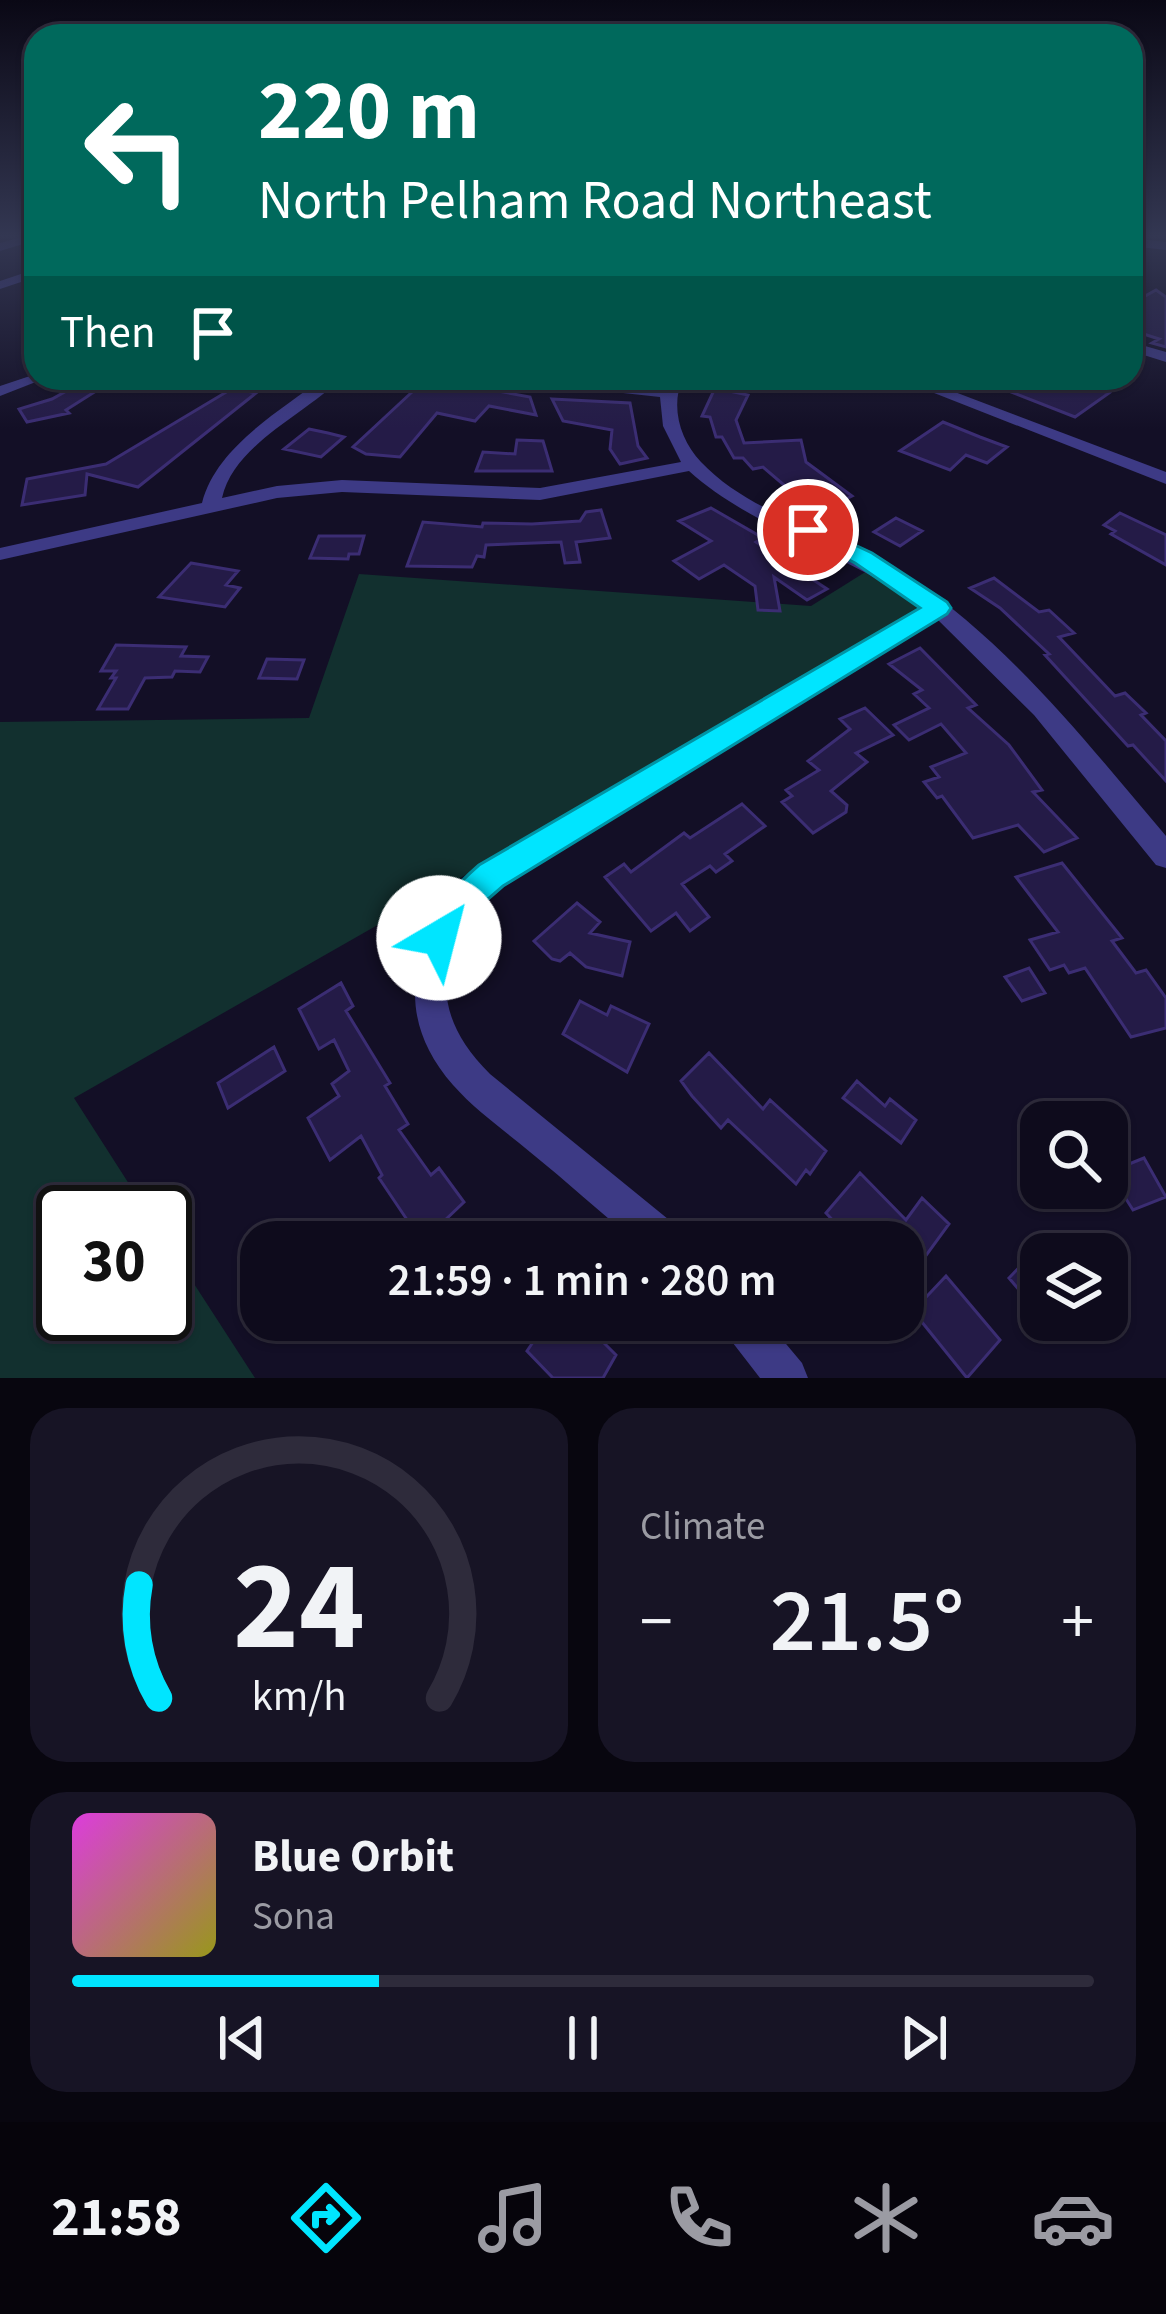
<!DOCTYPE html>
<meta charset="utf-8">
<style>
:root{--surface:#0e0b1c;--page:#171425;--text:#f1f3f6;--muted:#9b9ba3;--line:#2e2b3b;--accent:#00e5ff}
body{margin:0;font-family:"Source Sans 3",sans-serif;background:var(--page);color:var(--text);height:100vh;display:flex;flex-direction:column;font-size:45px;white-space:nowrap}
*{box-sizing:border-box;margin:0}
p{font-size:39px;color:var(--muted)}
.icon{flex:none;width:66px;height:66px;fill:none;stroke:currentColor;stroke-width:2;stroke-linecap:round;stroke-linejoin:round}
.map{position:relative;height:1378px;overflow:hidden}
.sheet{display:flex;flex-direction:column;gap:30px;padding:30px;background:#08060f;flex:1}
.sheet>*{flex:none}
.top-card{position:absolute;left:24px;top:24px;width:1119px;height:366px;border-radius:36px;box-shadow:0 3px 9px #0004,0 0 0 3px var(--line);background:#00695c;color:#fff;overflow:hidden}
.buttons{position:absolute;left:1020px;top:1101px;display:grid;gap:24px}
.buttons a{display:grid;place-items:center;width:108px;height:108px;border-radius:24px;background:var(--surface);box-shadow:0 3px 9px #0004,0 0 0 3px var(--line);font-size:60px}
.speed{position:absolute;left:36px;top:1185px;display:flex;gap:24px;font-size:60px;font-weight:700;text-align:center}
.speed>*{display:grid;place-content:center;width:156px;height:156px;border-radius:50%;background:var(--surface);box-shadow:0 3px 9px #0004,0 0 0 3px var(--line);line-height:1}
.speed .limit{border:6px solid #111;border-radius:18px;background:#fff;color:#111}
.pin{position:absolute;display:grid;place-items:center;width:102px;height:102px;color:#fff;margin:-51px;border:6px solid #fff;border-radius:50%;box-shadow:0 3px 12px #0007}
.me{position:absolute;width:132px;margin:-66px;rotate:37deg;stroke-linejoin:round;filter:drop-shadow(0 0 9px #0008)}
.turn{display:flex;align-items:center;gap:42px;height:252px;padding:0 36px;font-size:54px}
.turn .icon{width:156px;height:156px;stroke-width:2.5}
.turn b{display:block;font-size:84px;line-height:102px}
.then{display:flex;align-items:center;height:114px;padding:0 36px;background:#0003;gap:24px;font-size:45px}
.big{font-size:90px;font-weight:600;line-height:1.1}
.sheet .widget{flex:1;display:flex;flex-direction:column;justify-content:center;gap:18px;min-width:0;padding:0 42px;border-radius:36px;background:var(--page)}
.sheet .dial{align-items:center;gap:0}
.dial svg{height:312px;overflow:visible;fill:none;stroke:var(--line);stroke-width:7;stroke-linecap:round;text-anchor:middle}
.dial text{fill:var(--text);stroke:none}
.song{display:flex;align-items:center;gap:36px}
.cover{width:144px;height:144px;border-radius:18px;background:linear-gradient(135deg,hsl(300 70% 55%),hsl(60 70% 35%))}
.played{height:12px;border-radius:6px;background:linear-gradient(90deg,var(--accent) 30%,var(--line) 30%)}
.keys{display:flex;justify-content:space-around;direction:ltr}
.heat{display:flex;justify-content:space-between;align-items:center;font-size:66px;direction:ltr}
.sheet .tiles{flex:1;display:grid;gap:30px;grid-template-columns:1fr 1fr}
.widget:last-child{grid-column:span 2}
.trip{position:absolute;left:240px;top:1221px;width:684px;height:120px;border-radius:36px;background:var(--surface);box-shadow:0 3px 9px #0004,0 0 0 3px var(--line);font-weight:600;line-height:120px;text-align:center}
.dock{display:flex;height:192px;justify-content:space-around;align-items:center;background:#06040b;color:var(--muted)}
.dock .icon{width:84px;height:84px}
.dock .selected{color:var(--accent)}
.dock b{font-size:54px;color:var(--text)}
.map>svg:first-child{display:block}
</style>
<div class="map">
<svg width="1166" height="1378" viewBox="0 0 1166 1378">
<rect width="100%" height="100%" fill="#130f26"/>
<path fill="#12302f" d="M867,571L934,608L74,1098L147,1212H63V1314H165V1239L255,1378H0V722L309,718L359,574L811,606Z"/>
<path fill="#241b47" stroke="#3b2d73" stroke-width="3" d="M1156,290L1166,297V347L1152,343L1159,339L1131,330V304Z
M380,378H427L530,397L536,415L489,406L475,421L437,413L400,457L366,454L353,447L412,392L380,386Z
M1065,378L1109,393L1075,417L978,379Z
M86,380L107,384L66,410L69,413L27,422L19,409L52,399Z
M233,388L256,393L138,487L87,474L85,495L22,505L27,479L106,464Z
M715,388L748,395L736,420L744,443L801,440L806,462L852,496L828,508L798,489L791,491L763,467L753,469L743,458H734L722,437H716L710,417L702,416Z
M552,399L630,403L638,446L647,458L620,464L610,449L612,430L563,421Z
M943,422L980,437L1007,447L987,463L966,455L950,470L900,451Z
M309,429L328,433L344,437L321,457L284,449Z
M517,440L543,441L552,471H476L483,452L515,454Z
M711,508L763,538L756,542L827,589L807,600L774,577L780,611L758,610L755,586L724,565L699,579L674,561L711,541L679,521Z
M601,510L610,538L576,542L580,562L565,563L561,542L486,545L484,557L477,556L472,567L407,566L423,522L482,527L483,523L532,524L580,521L586,512Z
M1120,513L1166,535V565L1111,534L1115,531L1104,525Z
M896,518L922,531L900,546L874,532Z
M319,536H364L359,554H349L348,559L310,558Z
M191,563L238,571L226,585L240,588L225,607L159,597Z
M994,578L1039,612L1049,610L1074,633L1059,637L1115,696L1125,693L1146,713L1141,715L1166,741V781L1133,745L1128,746L1045,655L1049,654L1000,608L970,588Z
M116,645L186,647L181,656L208,657L200,672L175,671L172,677L145,678L128,709H98L116,678H111L116,671H101Z
M920,648L976,705L968,708L1009,745L1042,790L1033,792L1077,838L1044,852L1018,825L973,838L942,796L937,798L924,782L939,777L931,767L966,753L941,724L909,740L894,725L929,708L914,694L922,690L889,664Z
M267,659L304,660L297,679L259,678Z
M865,708L893,735L856,753L867,762L831,791L847,805L846,812L813,833L782,802L792,796L786,790L819,770L808,761L850,729L840,719Z
M742,804L765,826L725,854L732,861L716,872L710,866L682,884L709,917L690,931L676,913L651,931L605,877L624,864L631,872L684,833L690,838Z
M1062,863L1122,938L1112,941L1136,973L1146,970L1166,998V1028L1131,1037L1085,968L1069,973L1064,965L1050,970L1030,940L1058,932L1016,877Z
M577,903L600,922L590,933L630,942L622,976L586,967L570,953L560,961L552,959L534,941Z
M1029,968L1045,993L1022,1001L1005,977Z
M341,983L353,1006L346,1011L390,1083L385,1086L408,1124L399,1130L431,1175L439,1168L464,1202L422,1242L379,1178L382,1175L361,1136L330,1160L308,1118L339,1096L332,1084L349,1071L334,1040L319,1049L299,1009Z
M580,1001L607,1015L611,1006L649,1024L627,1072L563,1034Z
M274,1047L285,1071L228,1108L218,1083Z
M709,1053L763,1109L770,1100L826,1151L810,1174L806,1170L796,1184L728,1120L721,1128L692,1096L681,1081Z
M857,1081L885,1106L890,1099L916,1120L901,1143L843,1098Z
M1144,1158L1166,1197L1133,1210L1109,1172Z
M860,1173L906,1220L922,1198L949,1224L903,1287V1242H842L834,1233L839,1227L826,1213Z
M1033,1253L1041,1262V1316L1009,1278Z
M946,1276L1000,1340L967,1378L913,1311Z
M548,1320H581L616,1355L603,1378H553L527,1351Z"/>
<g fill="none" stroke-linecap="round" stroke-linejoin="round">
<path fill="#3d3a85" fill-rule="evenodd" d="M25,236H36V240L0,251V243Z
M1131,238L1166,242V250L1131,246Z
M36,269V277L0,289V281Z
M1131,342L1166,352V362L1131,351Z
M36,374V378H46L0,396V386Z
M323,378H341C305,415 234,444 222,498L277,486L342,480L540,488L681,462L663,426L660,397L531,383L523,378H575L662,388L667,378H683C670,406 680,440 701,462C755,519 844,534 909,577C1011,645 1087,743 1166,836V868L1156,865L1034,715L937,619L501,885C438,947 423,1007 490,1074L679,1228L684,1242H636C600,1212 566,1181 530,1152C504,1130 476,1111 453,1085C387,1010 414,930 481,867L922,608C850,554 753,529 689,471L540,500L342,492L277,498L0,560V548L202,503C216,447 280,411 323,378Z
M896,378H918L1166,472V484Z
M720,1320H766L802,1363L808,1378H760L726,1334Z"/>
</g>
<linearGradient id="sky" x2="0" y2="1"><stop stop-color="#0a0815"/><stop offset="0.55" stop-color="#333752"/><stop offset="1" stop-color="#333752" stop-opacity="0"/></linearGradient>
<rect width="1166" height="429" fill="url(#sky)"/>
<path fill="#00e5ff" stroke="#0095a6" stroke-width="3" d="M808,523L872,553L947,602L951,608L947,614L503,886L472,913L451,949L439,954L427,949L422,938C435,907 454,887 479,865L920,608L855,563L800,535V525Z"/>
</svg>
<div class="buttons">
<a><svg class="icon" aria-label="search" viewBox="0 0 24 24"><circle cx="10" cy="10" r="6"/><path d="M15 15l6 6"/></svg></a>
<a><svg class="icon" aria-label="layers" viewBox="0 0 24 24"><path d="M12 4l9 5-9 5-9-5zM3 14l9 5 9-5"/></svg></a>
</div>
<div class="speed"><div class="limit">30</div></div>
<div class="pin" style="left:808px;top:530px;background:#d93025"><svg class="icon" aria-label="arrive" viewBox="0 0 24 24"><path d="M6 21V4h12l-3 4 3 4H6"/></svg></div>
<svg class="me" style="left:439px;top:938px" viewBox="-20 -20 40 40"><circle r="19" fill="#fff"/><path d="M0-13L10 11 0 6-10 11z" fill="#00e5ff"/></svg>
<div class="trip">21:59 · 1 min · 280 m</div>
<div class="top-card">
<div class="turn"><svg class="icon" aria-label="left" viewBox="0 0 24 24"><path d="M17 20v-9H6M10 6l-5 5 5 5"/></svg><div><b>220 m</b>North Pelham Road Northeast</div></div>
<div class="then">Then<svg class="icon" aria-label="arrive" viewBox="0 0 24 24"><path d="M6 21V4h12l-3 4 3 4H6"/></svg></div>
</div>
</div>
<section class="sheet">
<div class="tiles">
<div class="widget dial"><svg viewBox="0 0 100 80">
<path d="M14 69A42 42 0 1 1 86 69"/>
<path d="M14 69A42 42 0 0 1 9 40" stroke="#00e5ff"/>
<text x="50" y="56" font-size="32" font-weight="700">24</text>
<text x="50" y="72" font-size="11">km/h</text>
</svg></div>
<div class="widget"><p>Climate</p>
<div class="heat"><a>−</a><b class="big">21.5°</b><a>+</a></div>
</div>
<div class="widget">
<div class="song"><i class="cover"></i><div><b>Blue Orbit</b><p>Sona</p></div></div>
<div class="played"></div>
<div class="keys"><svg class="icon" aria-label="previous" viewBox="0 0 24 24"><path d="M18 5L8 12l10 7zM5 5v14"/></svg><svg class="icon" aria-label="pause" viewBox="0 0 24 24"><path d="M8 5v14M16 5v14"/></svg><svg class="icon" aria-label="next" viewBox="0 0 24 24"><path d="M6 5l10 7-10 7zM19 5v14"/></svg></div>
</div>
</div>
</section>
<nav class="dock">
<b>21:58</b>
<svg class="icon selected" aria-label="directions" viewBox="0 0 24 24"><path d="M12 3l9 9-9 9-9-9zM9 14v-3h6M13 9l2 2-2 2"/></svg>
<svg class="icon" aria-label="music" viewBox="0 0 24 24"><path d="M9 18V5l10-2v13"/><circle cx="6" cy="18" r="3"/><circle cx="16" cy="16" r="3"/></svg>
<svg class="icon" aria-label="phone" viewBox="0 0 24 24"><path d="M5 4h4l2 5-3 2q2 4 5 5l2-3 5 2v4C11 20 4 13 5 4z"/></svg>
<svg class="icon" aria-label="climate" viewBox="0 0 24 24"><path d="M12 3v18M4 7l16 10M4 17L20 7"/></svg>
<svg class="icon" aria-label="car" viewBox="0 0 24 24"><path d="M5 17H2v-5l4-1 3-4h7l3 4 3 1v5h-3M9 17h6M6 11h13"/><circle cx="7" cy="17" r="2"/><circle cx="17" cy="17" r="2"/></svg>
</nav>
